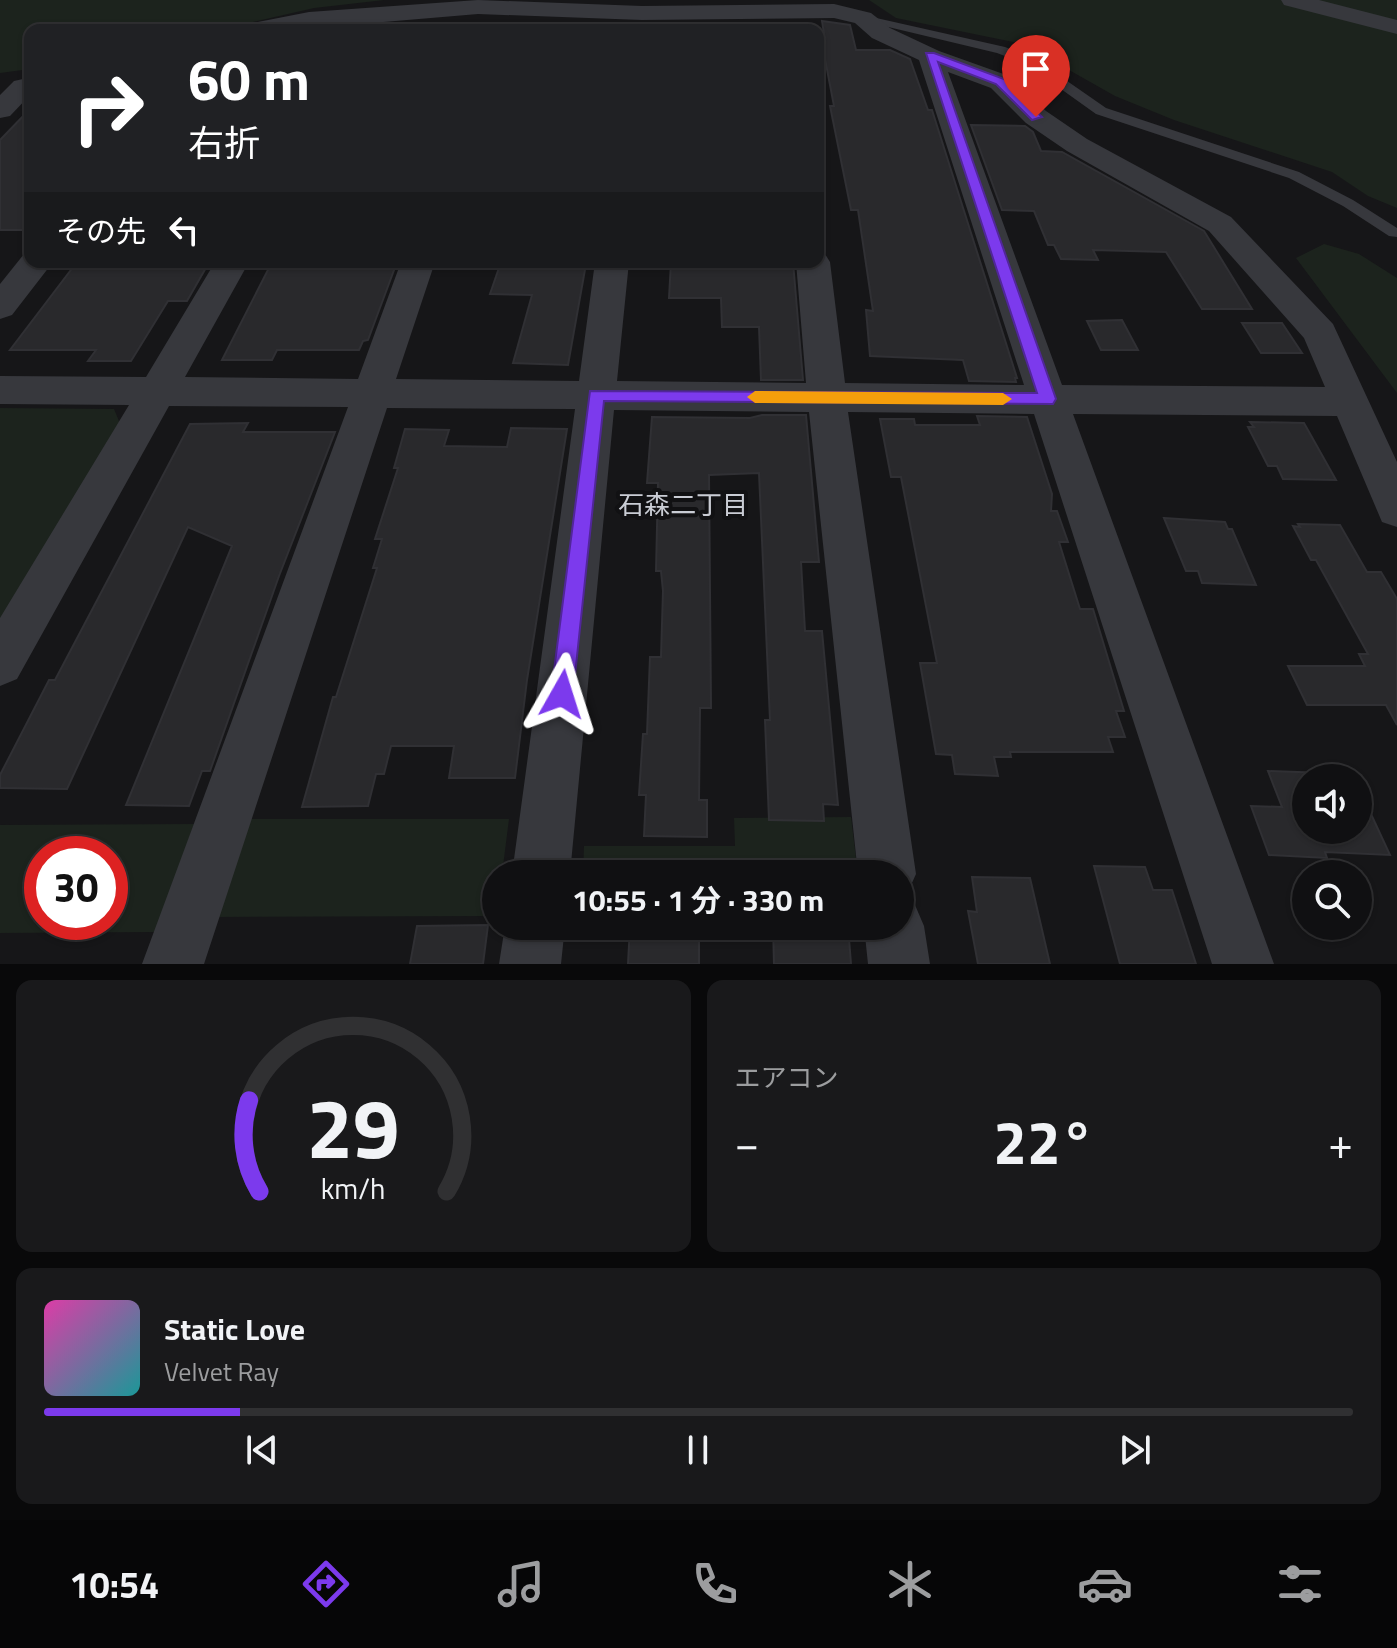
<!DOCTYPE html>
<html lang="ja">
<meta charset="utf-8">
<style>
:root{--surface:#101012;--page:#19191b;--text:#f1f3f6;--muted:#9c9d9f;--line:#303032;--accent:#7c3aed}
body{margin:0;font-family:"Titillium Web","Noto Sans JP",sans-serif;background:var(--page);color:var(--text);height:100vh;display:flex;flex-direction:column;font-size:30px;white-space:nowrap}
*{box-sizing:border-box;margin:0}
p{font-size:26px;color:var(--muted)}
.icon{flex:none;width:44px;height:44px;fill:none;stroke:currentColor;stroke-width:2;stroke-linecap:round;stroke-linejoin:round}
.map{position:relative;height:964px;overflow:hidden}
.side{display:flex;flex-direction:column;gap:16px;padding:16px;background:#09090a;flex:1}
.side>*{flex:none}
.hud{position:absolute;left:24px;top:24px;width:800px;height:244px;border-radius:16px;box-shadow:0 2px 6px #0004,0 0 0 2px var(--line);background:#202124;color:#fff;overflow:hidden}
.buttons{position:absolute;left:1292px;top:764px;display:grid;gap:16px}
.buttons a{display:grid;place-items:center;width:80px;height:80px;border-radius:50%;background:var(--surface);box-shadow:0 2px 6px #0004,0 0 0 2px var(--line);font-size:40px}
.speed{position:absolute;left:24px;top:836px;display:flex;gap:16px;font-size:40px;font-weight:700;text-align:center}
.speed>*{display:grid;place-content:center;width:104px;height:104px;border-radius:50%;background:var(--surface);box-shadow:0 2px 6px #0004,0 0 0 2px var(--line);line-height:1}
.speed .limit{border:12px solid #d22;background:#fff;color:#111}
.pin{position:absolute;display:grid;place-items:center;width:68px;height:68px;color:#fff;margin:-82px -34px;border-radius:50% 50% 50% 0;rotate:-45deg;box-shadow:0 0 8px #0007}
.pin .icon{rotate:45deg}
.me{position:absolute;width:88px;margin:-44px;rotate:6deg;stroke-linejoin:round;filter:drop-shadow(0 0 6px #0008)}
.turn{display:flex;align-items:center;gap:28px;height:168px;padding:0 32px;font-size:36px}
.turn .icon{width:104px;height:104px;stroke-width:2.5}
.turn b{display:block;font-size:56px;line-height:68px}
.then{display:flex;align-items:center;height:76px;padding:0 32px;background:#0003;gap:16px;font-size:30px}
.big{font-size:60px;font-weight:700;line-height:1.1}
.side .widget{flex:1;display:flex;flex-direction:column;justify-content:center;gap:12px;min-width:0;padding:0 28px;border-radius:16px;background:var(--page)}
.side .dial{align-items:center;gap:0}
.dial svg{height:208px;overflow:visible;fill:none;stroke:var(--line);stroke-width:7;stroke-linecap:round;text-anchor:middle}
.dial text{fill:var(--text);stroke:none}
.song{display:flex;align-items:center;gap:24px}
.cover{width:96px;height:96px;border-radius:12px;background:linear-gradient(135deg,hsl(320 70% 55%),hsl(180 70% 35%))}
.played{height:8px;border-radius:4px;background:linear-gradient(90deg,var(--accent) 15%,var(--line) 15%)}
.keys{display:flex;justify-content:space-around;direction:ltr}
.heat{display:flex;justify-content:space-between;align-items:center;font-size:44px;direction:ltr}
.side .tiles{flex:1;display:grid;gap:16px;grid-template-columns:1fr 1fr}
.widget:last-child{grid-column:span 2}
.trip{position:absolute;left:482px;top:860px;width:432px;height:80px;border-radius:40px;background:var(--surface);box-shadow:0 2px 6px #0004,0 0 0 2px var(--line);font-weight:700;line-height:80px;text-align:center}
.tab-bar{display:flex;height:128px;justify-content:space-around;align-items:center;background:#060607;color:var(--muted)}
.tab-bar .icon{width:56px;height:56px}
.tab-bar .current{color:var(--accent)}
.tab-bar b{font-size:36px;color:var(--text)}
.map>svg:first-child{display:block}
</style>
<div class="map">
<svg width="1397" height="964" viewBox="0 0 1397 964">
<rect width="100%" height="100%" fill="#161618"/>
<path fill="#1c231d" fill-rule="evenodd" d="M0,0H384L314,8L218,30H30V69L0,73Z
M869,0H1397V208L1368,196L1332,172L1174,120L1115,96L1023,44L896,18Z
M1324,244L1359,254L1397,278V393L1296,258Z
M0,408L114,409L121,426L0,623Z
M851,817L857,867H747L746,874H583L584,846H735L734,818Z
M245,819H509L502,874H496V916L213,917Z
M194,824L156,932L0,933V825ZM42,854H110V922H42Z"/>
<path fill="#29292c" stroke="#303034" stroke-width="2" d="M822,21L850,25L856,50H890L910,59L928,110H932L1017,378H1015L1016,382L969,381L963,360L870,356L866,310L873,311L858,210H851L830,106H834L821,38L825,40Z
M30,109V230H0V140Z
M971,125L1025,126L1033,132L1041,151L1062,152L1204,231L1252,309H1202L1166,252L1093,250L1098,260L1061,259L1054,245H1048L1034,211L1002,210Z
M77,262H129L126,266H207L187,301H168L131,361H88L96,350H10Z
M272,262H397L368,340L363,341L359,350H277L272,360H222Z
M501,262L586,264L568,365L513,363L532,295L490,294Z
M671,262H793L803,380H761L759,327H722L721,298H669Z
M1122,320L1138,350H1101L1087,321Z
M1242,323H1282L1302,353H1261Z
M762,415H806L819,562H801L805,631H822L838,805L823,804L824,821L769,820L765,720H770L759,473L709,475L711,708H700L699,800H707V837L644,836L646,795H639L643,734H647L650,657H661L663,591L661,571H656L658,483H647L652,417L750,418Z
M977,416L1027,417L1052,494L1051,511H1057L1068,542H1059L1080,609H1093L1124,711H1116L1125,737H1108L1113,752H1010L1011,757H994L998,776L955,774L952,755L936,754L920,663H937L901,477H891L880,419H914L915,425H980Z
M1250,422L1304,423L1336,480L1283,479L1277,466H1268L1248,427H1254Z
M248,423L243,432H335L279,576L210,771H202L189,806L126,805L232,546L188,527L67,789L0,788V775L49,680H55L190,424Z
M511,428L567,429L527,680L515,778H449L454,746H391L384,774H376L368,806L302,807L333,697H336L377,568H373L382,539H375L398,468H394L405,429L449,430L444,446L507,447Z
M1164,518L1225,522L1228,529H1232L1256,585L1202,583L1198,571H1186Z
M1298,524L1340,525L1367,572H1381L1397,599V725L1386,705H1307L1288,666H1365L1359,654H1368L1316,560H1311L1293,526L1300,527Z
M1268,771L1353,774L1355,778H1306V830H1358V786L1390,855L1325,852L1327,858L1269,855L1251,806L1282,807Z
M1094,866L1145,867L1153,890H1172L1196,964H1120Z
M972,877L1030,878L1050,964H978L968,911L977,912Z
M488,925L483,964H410L417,926Z
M630,926H699V964H628Z
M773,926H848L851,964H774Z"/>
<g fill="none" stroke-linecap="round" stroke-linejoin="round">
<path fill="#37383d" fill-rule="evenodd" d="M863,15L1005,47L1034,58L1106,108L1299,172L1353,200L1397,228V237L1389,236L1343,206L1289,178L1096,114L1026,64L997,53L859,20V16Z"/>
<path fill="#37383d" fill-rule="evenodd" d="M478,0L642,6L834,4L871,13L890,28L939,51L1009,76L1046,111L1087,139L1231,217L1333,324L1397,462V527L1382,522L1337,416L1073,414L1274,964H1212L1034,414L848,412L916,874L907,894L900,897V874H858L809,412L614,410L570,874H512L575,409L387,408L204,964H142L348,407L169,406L17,679L0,686V618L129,405L0,404V376L146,377L215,262H249L185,377L358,379L401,262H435L396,379L579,381L595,262H629L617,381L806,383L796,262H818V253L825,254L830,262L845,383L1024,385L919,60L872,38L855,23L834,18L642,20L478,14L289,30H239L243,25L309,12ZM948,72L991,88L1026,123L1067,151L1209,231L1304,338L1325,387L1062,385Z
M1281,0H1319L1397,20V34L1284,5Z
M23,79L30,81V95L10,116L0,118V95L14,81Z
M30,253V262H53L12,315L0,319V284L24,254Z
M900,899L915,905L924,926L930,964H868L864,926H900Z
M505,926H565L561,964H499Z"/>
</g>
<path fill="#7c3aed" stroke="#51269a" stroke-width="2" d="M926,53H934L1004,79L1042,117L1032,120L996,84L938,62L1056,399L1053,404L604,401L573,694L569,702L562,705L554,702L551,694L590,391L1037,393Z"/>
<path fill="#f59e0b" d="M755,391L1003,393L1012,399L1003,405L755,403L747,397Z"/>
<g text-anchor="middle" stroke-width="8" stroke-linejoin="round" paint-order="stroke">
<g font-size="26" fill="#c9ccd4" stroke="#111113">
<text x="683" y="514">石森二丁目</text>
</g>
</g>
</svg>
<div class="buttons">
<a><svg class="icon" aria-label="sound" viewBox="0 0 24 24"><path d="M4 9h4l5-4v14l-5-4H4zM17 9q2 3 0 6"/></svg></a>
<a><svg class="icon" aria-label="search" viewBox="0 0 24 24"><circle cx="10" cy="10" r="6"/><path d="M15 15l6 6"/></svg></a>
</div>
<div class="speed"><div class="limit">30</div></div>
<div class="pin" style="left:1036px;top:117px;background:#d93025"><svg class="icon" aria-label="arrive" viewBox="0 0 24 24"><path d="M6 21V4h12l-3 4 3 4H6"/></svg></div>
<svg class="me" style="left:562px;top:694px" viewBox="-20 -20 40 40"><path d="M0-17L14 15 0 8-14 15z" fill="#7c3aed" stroke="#fff" stroke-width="4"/></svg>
<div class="trip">10:55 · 1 分 · 330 m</div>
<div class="hud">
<div class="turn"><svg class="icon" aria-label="right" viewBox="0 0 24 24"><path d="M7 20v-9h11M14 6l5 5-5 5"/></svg><div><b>60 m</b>右折</div></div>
<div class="then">その先<svg class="icon" aria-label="left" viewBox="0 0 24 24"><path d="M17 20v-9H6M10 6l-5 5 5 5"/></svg></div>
</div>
</div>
<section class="side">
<div class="tiles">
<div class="widget dial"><svg viewBox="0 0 100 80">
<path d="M14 69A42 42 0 1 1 86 69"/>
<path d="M14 69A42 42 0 0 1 10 34" stroke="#7c3aed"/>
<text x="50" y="56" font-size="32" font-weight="700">29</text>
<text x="50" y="72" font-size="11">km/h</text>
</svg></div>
<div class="widget"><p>エアコン</p>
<div class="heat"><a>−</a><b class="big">22°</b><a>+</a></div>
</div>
<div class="widget">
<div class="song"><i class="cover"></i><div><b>Static Love</b><p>Velvet Ray</p></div></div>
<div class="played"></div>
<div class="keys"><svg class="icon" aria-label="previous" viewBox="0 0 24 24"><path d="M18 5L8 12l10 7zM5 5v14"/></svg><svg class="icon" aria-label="pause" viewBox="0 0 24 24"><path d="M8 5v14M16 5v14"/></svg><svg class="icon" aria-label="next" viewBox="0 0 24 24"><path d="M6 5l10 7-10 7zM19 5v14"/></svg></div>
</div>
</div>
</section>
<nav class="tab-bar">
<b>10:54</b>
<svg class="icon current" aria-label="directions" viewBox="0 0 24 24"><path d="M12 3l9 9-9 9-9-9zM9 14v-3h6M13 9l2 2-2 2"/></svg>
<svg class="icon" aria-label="music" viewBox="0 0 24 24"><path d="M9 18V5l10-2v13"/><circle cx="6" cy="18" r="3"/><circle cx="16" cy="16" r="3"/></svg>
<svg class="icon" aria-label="phone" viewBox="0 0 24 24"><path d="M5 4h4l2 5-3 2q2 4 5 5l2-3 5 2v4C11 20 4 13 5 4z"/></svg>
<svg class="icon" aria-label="climate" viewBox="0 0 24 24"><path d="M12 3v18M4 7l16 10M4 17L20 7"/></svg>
<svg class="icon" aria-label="car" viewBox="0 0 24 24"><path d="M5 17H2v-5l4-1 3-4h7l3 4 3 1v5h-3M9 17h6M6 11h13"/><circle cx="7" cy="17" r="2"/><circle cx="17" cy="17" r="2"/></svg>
<svg class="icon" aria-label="filters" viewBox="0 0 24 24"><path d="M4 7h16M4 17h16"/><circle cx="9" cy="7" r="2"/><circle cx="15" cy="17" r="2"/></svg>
</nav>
